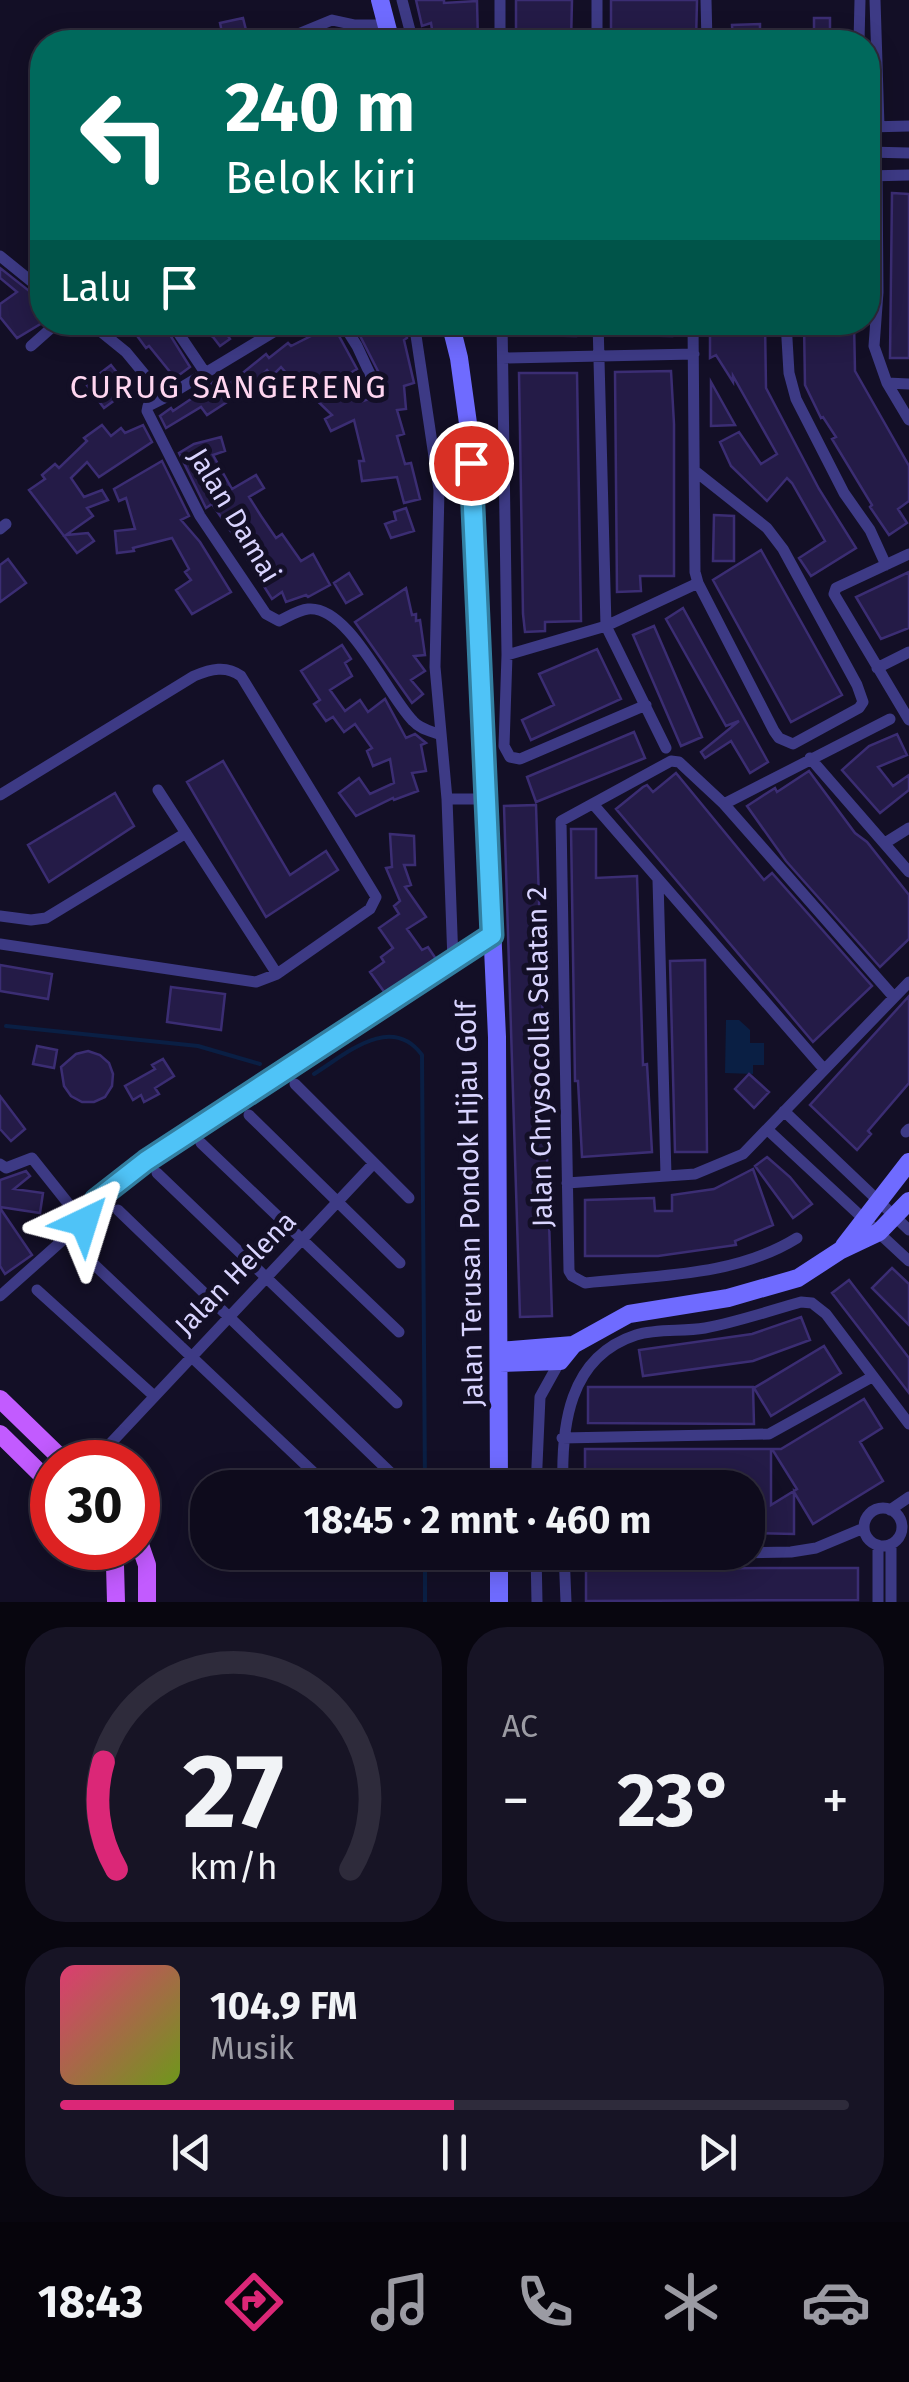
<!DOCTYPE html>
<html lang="id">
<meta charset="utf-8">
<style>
:root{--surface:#0e0b1c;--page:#171425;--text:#f1f3f6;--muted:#9b9ba3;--line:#2e2b3b;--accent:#db2777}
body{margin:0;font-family:"Fira Sans",sans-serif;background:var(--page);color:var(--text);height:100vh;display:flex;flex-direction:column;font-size:38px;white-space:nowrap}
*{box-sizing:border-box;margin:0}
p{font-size:32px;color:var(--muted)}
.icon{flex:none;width:55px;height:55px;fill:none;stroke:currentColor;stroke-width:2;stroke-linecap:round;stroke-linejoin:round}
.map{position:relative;height:1602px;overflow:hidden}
.sheet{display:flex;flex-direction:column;gap:25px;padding:25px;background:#08060f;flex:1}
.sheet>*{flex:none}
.banner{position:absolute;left:30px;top:30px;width:850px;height:305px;border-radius:40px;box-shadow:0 5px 25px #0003,0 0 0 2px var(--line);background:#00695c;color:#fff;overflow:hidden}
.speed{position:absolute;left:30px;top:1440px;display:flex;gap:20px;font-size:50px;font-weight:700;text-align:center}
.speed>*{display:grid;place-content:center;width:130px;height:130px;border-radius:50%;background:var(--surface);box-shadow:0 5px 25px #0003,0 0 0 2px var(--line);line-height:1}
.speed .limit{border:15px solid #d22;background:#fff;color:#111}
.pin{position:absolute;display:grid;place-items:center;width:85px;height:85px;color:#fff;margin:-42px;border:5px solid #fff;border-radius:50%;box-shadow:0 2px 10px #0007}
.me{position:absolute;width:110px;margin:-55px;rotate:41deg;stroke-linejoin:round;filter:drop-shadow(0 0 8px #0008)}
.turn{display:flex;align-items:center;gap:35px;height:210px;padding:0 30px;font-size:45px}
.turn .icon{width:130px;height:130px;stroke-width:2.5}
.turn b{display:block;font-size:70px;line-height:85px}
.then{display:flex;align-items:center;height:95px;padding:0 30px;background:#0003;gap:20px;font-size:38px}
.big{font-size:75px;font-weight:700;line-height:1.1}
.sheet .widget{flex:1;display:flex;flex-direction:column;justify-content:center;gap:15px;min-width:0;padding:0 35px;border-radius:40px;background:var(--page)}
.sheet .dial{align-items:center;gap:0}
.dial svg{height:260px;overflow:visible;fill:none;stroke:var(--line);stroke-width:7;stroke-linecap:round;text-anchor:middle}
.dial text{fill:var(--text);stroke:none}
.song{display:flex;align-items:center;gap:30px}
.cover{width:120px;height:120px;border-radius:15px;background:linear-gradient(135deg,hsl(340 70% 55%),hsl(80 70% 35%))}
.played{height:10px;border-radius:5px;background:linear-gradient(90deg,var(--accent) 50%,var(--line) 50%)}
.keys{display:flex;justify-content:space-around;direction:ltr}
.heat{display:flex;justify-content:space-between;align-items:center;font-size:55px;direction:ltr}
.sheet .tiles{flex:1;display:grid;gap:25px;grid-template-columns:1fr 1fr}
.widget:last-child{grid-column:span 2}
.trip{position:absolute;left:190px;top:1470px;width:575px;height:100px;border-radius:40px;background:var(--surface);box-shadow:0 5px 25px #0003,0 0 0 2px var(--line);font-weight:700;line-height:100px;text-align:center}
.tab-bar{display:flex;height:160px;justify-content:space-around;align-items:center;background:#06040b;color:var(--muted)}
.tab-bar .icon{width:70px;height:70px}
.tab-bar .current{color:var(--accent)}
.tab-bar b{font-size:45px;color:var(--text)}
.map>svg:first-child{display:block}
</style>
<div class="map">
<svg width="909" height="1602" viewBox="0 0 909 1602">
<rect width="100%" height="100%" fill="#130f26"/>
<path fill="#0a1f44" d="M726,1020H739L750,1030V1043H764V1065H753V1074L725,1073Z"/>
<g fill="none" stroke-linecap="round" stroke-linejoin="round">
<path stroke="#0a1f44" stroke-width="4" d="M6,1026L198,1046L260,1064
M314,1074C346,1054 391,1013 422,1055L425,1488
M425,1552V1602"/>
</g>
<path fill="#241b47" stroke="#3b2d73" stroke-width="2.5" d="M416,0H444V3L477,1L478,42H434L431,23L422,26Z
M516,0H572L571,42H516Z
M611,0H697L696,42H611Z
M243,18L249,42H224L220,23Z
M814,18H830V42H814Z
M760,24V42H733L732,25Z
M892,193L909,194V358H890Z
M0,268L42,301V323L17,338L0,317V304L17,292L0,278Z
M127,322H162L190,367L175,378L149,346L146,348Z
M183,322H219L230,339L220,346L213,337Z
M353,322H402L406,330L407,338L404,340L414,383L404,386L406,409L397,410L404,434L397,436L405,464L411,463L420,499L404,503L397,477L362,481L359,461H364L354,420L331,431L325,419L332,415L304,388L301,390L281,367L272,376L267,370L247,389L207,415L201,407L166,428L160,416L171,408L173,411L197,395L194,391L206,384L207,387L220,376L228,385L266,354L269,358L288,343L291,346L333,325L357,369L347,375L363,401L381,395L384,383Z
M519,322H576V336L519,335Z
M614,322H671L672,336L615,335Z
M710,322H765L766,388L819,489L856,548L811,576L799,558L825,541L792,483L787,478L767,501L731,466L720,442L739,432L761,464L777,454L733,376V382L716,355L710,358Z
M854,322L855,371L909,466V501L898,509L907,523L889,535L870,507L872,505L832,439L836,437L823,417L821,418L805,385L804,323Z
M111,365L130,389L104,408L86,384Z
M671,371L674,424V576H640L641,591L617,592L615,372Z
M519,373H577L581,621L545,622V631L525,632L523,614Z
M711,382L735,425L711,426Z
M102,425L111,436L121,428L125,433L143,425L152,442L99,477L87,462L71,478L84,497L102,490L108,500L87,508L93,516L66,535L88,533L94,541L77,553L29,490L45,479L42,475L55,464L59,468L87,441L84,438Z
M221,437L225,451L213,455L232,489L256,475L264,488L249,497L261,516L276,538L282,534L301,561L313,554L330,585L308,597L306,595L286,602L282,592L272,599L246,558L253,552L237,530L232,533L212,504L206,508L179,453L194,444Z
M162,461L189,516L181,520L200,542L231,592L192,614L176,590L191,580L185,572L189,569L172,538L133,548L134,551L117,553L115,531L135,529L126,498L119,501L114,489Z
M406,508L414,531L391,538L385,524L396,520L394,512Z
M714,515L734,516V561H713Z
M761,550L842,695L791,722L713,580Z
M8,559L26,583L0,602V565Z
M909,572V628L881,639L856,597Z
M349,573L362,594L346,603L334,583Z
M406,588L412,615L416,614V621L420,620L425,655L414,656L425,671L411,680L423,694L412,703L355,622Z
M683,608L768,762L750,773L731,741L705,758L701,752L739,721L726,726L666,619Z
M654,626L702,737L681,746L633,635Z
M342,645L351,659L345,663L352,676L330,690L345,711L360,700L368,712L385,699L406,738L415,734L426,743L421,745L426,771L412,773L418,791L394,800L393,798L356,816L339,793L359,778L370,794L394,783L390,759L373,766L367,751L372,748L355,724L344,732L333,717L326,721L314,704L320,700L301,671Z
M597,649L621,699L531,740L522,720L554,705L539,674Z
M634,732L645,758L536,802L527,777Z
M897,734L907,755L878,767L893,786L909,775V790L880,813L842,770L869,746Z
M223,761L290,875L326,851L338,870L266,917L187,782Z
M809,771L855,833L867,842L909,895V939L880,967L786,861L747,806L775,788L777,792Z
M676,773L764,880L772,873L872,986L813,1042L616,809L643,787L647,785L653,792Z
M115,793L134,826L49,882L28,845Z
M536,805L552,1316L520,1317L504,806Z
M571,829H596V878L637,876L643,1065L647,1064L652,1152L582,1157L578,1081H575Z
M390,834L414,836L415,865H404L411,885L405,887L426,917L407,929L422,950L428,947L436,959L385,993L370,972L384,962L381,957L393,948L379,928L399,914L394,906L400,901L386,868L392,867Z
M705,960L707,1152H675L670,961Z
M0,965L52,974L48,999L0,991Z
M171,987L225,994L221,1030L167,1022Z
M909,996V1083L868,1131L871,1134L857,1150L810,1105Z
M37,1046L57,1050L54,1068L33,1064Z
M88,1051L100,1055L109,1063L113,1074L112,1086L105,1097L94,1102H82L71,1096L64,1086L61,1067L76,1054Z
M163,1059L174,1076L155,1088L159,1094L144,1102L141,1095L133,1100L125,1086L155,1069L152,1065Z
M749,1074L769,1092L754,1108L735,1089Z
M0,1096L25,1129L11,1141L0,1129Z
M767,1157L790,1177L812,1204L793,1218L755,1166Z
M753,1169L773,1225L735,1241L736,1245L658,1256H585V1200L654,1198L655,1211H672V1195L714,1189Z
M26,1171L30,1176L14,1189L43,1193L40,1213L0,1207V1180Z
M0,1208L32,1255L5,1274L0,1266Z
M892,1268L909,1284V1325L872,1288Z
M849,1280L909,1358V1393L832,1293Z
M801,1317L810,1340L753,1361L643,1376L639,1350L752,1334Z
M824,1346L841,1373L771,1416L754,1388Z
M588,1387H753L754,1424L588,1423Z
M864,1399L882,1428L860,1442L883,1481L813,1524L794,1492V1534L748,1533V1487L585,1485V1449H771V1505L797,1489L772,1449H781Z
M760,1568H858V1600L586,1601V1570Z"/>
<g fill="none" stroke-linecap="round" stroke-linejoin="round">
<path stroke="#3d3a85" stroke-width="11" d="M402,0L413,42
M500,0V42
M597,0V42
M706,0L707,42
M875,0L879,126
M274,38L281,41L332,20L355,25H386
M859,42L860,0
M868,127L909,126
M868,152L909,153
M868,176L909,175
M877,176L878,292L874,346L887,383L909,420
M0,256L42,290
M89,322L126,352L164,398L290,322
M171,322L206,374
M342,322L357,346L376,387
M414,322L439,490L435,667L447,799L453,961
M502,322L507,655L504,746L510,757L520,759L646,705
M598,322L606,626L666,748
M693,322L695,572L698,583L774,731L779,738L793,744L859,708L863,702L857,685L783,549L767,528L695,471
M786,322L789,373L796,399L844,493L870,530L886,565
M31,346L58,322
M503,358L694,354
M887,383L909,384
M164,398L148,406L147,411L200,516L266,614L279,621C288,617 298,610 308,609C349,605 387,695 413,721C420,729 431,731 441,735
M439,490L472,487
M0,529L6,524
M909,554L836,588L834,594L909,720
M507,655L606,626L698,583
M877,668L909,652
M810,758L909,872
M158,790L277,974
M0,795L194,676C211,669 226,665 241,676L376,897L370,909L277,974L256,982L0,944
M447,799H484
M593,804L823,1068
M724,804L890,719
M885,843L909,828
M658,880L666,1175
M0,916L31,920L46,918L186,833
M295,1084L409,1198
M784,1111L909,1230
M249,1115L400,1263
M769,1131L909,1261
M906,1132L909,1129
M201,1143L399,1332
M0,1164L6,1168L32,1158L83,1222
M157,1173L397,1403
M567,1183L695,1174L743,1154L909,982
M118,1210L394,1476
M797,1238C734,1277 657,1275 585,1283L572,1276L569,1271L561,821L671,761L679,762L724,804L893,996
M82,1253L330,1488
M37,1290L153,1395
M0,1296L83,1222L96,1201L146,1161L491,935
M562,1438L769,1434L872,1377
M93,1462L374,1163
M536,1488L540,1397L560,1361
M563,1488C561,1427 568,1357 636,1335C658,1328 682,1332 705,1328C737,1322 769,1311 801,1302L812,1303L826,1314L909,1424
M864 1527a19 19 0 1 1 38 0a19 19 0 1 1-38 0Z
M890,1510L909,1497
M891,1544V1602
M536,1552L537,1602
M564,1552L566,1602
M565,1556L791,1552L816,1548L864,1528
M878,1602V1545"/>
<path stroke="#6f6bff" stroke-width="18" d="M380,0L391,42
M450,322L459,358L470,438L497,1037L499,1488
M844,1246L909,1162
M499,1351L573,1345
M499,1363L560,1361L573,1345L629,1314L728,1298L798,1278L841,1250L879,1232L909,1201
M499,1602V1552"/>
<path stroke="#c25bff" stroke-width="18" d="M0,1399L65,1462
M0,1434L52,1485
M138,1539L147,1565V1602
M108,1548L115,1565L116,1602"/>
</g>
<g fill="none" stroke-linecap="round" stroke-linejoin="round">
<defs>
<path id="route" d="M84,1222L96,1200L146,1161L492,935L471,463"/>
</defs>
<use href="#route" stroke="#337fa1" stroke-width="25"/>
<use href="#route" stroke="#4fc3f7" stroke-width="18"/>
</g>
<g text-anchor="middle" stroke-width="10" stroke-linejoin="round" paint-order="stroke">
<g font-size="28" fill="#d9d4ff" stroke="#130f26">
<text transform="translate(235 515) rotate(59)" y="10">Jalan Damai</text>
<text transform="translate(539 1057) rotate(-91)" y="10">Jalan Chrysocolla Selatan 2</text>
<text transform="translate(469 1204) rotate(-91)" y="10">Jalan Terusan Pondok Hijau Golf</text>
<text transform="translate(235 1273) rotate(-46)" y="10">Jalan Helena</text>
</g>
<g font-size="32" letter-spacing="2.5" fill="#ffd6f0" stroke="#130f26">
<text x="229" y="398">CURUG SANGERENG</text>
</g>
</g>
</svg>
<div class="speed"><div class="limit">30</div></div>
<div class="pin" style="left:471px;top:463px;background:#d93025"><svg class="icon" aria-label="arrive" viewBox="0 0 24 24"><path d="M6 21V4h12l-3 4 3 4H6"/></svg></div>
<svg class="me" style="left:84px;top:1222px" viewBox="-20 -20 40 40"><path d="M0-17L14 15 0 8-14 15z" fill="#4fc3f7" stroke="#fff" stroke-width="4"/></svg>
<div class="trip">18:45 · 2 mnt · 460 m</div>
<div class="banner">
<div class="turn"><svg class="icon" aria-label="left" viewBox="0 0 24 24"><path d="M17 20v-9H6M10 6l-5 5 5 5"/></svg><div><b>240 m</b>Belok kiri</div></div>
<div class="then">Lalu<svg class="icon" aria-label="arrive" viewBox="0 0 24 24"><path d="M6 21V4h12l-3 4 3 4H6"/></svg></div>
</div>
</div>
<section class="sheet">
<div class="tiles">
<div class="widget dial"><svg viewBox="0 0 100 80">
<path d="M14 69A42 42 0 1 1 86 69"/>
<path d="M14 69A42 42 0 0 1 10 36" stroke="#db2777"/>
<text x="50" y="56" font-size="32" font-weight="700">27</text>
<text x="50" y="72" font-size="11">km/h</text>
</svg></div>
<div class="widget"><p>AC</p>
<div class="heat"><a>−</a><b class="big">23°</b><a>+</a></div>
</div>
<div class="widget">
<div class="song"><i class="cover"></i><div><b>104.9 FM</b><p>Musik</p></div></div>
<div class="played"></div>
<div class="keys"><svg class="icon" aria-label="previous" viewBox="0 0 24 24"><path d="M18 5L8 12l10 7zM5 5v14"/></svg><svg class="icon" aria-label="pause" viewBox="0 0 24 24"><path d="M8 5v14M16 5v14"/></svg><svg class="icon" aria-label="next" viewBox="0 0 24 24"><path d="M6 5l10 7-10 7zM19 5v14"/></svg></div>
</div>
</div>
</section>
<nav class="tab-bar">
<b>18:43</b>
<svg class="icon current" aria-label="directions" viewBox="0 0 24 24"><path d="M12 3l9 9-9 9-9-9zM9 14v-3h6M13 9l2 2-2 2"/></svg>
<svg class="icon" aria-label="music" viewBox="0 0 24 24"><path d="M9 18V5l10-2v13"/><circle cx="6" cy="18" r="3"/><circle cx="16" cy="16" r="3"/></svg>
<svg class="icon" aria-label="phone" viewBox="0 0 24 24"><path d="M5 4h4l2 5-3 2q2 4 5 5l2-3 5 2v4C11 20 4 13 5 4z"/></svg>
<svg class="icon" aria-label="climate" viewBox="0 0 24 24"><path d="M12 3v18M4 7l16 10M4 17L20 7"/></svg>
<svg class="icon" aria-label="car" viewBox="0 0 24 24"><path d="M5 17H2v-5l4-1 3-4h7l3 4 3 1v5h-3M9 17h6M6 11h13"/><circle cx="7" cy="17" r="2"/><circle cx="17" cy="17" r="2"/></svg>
</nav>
